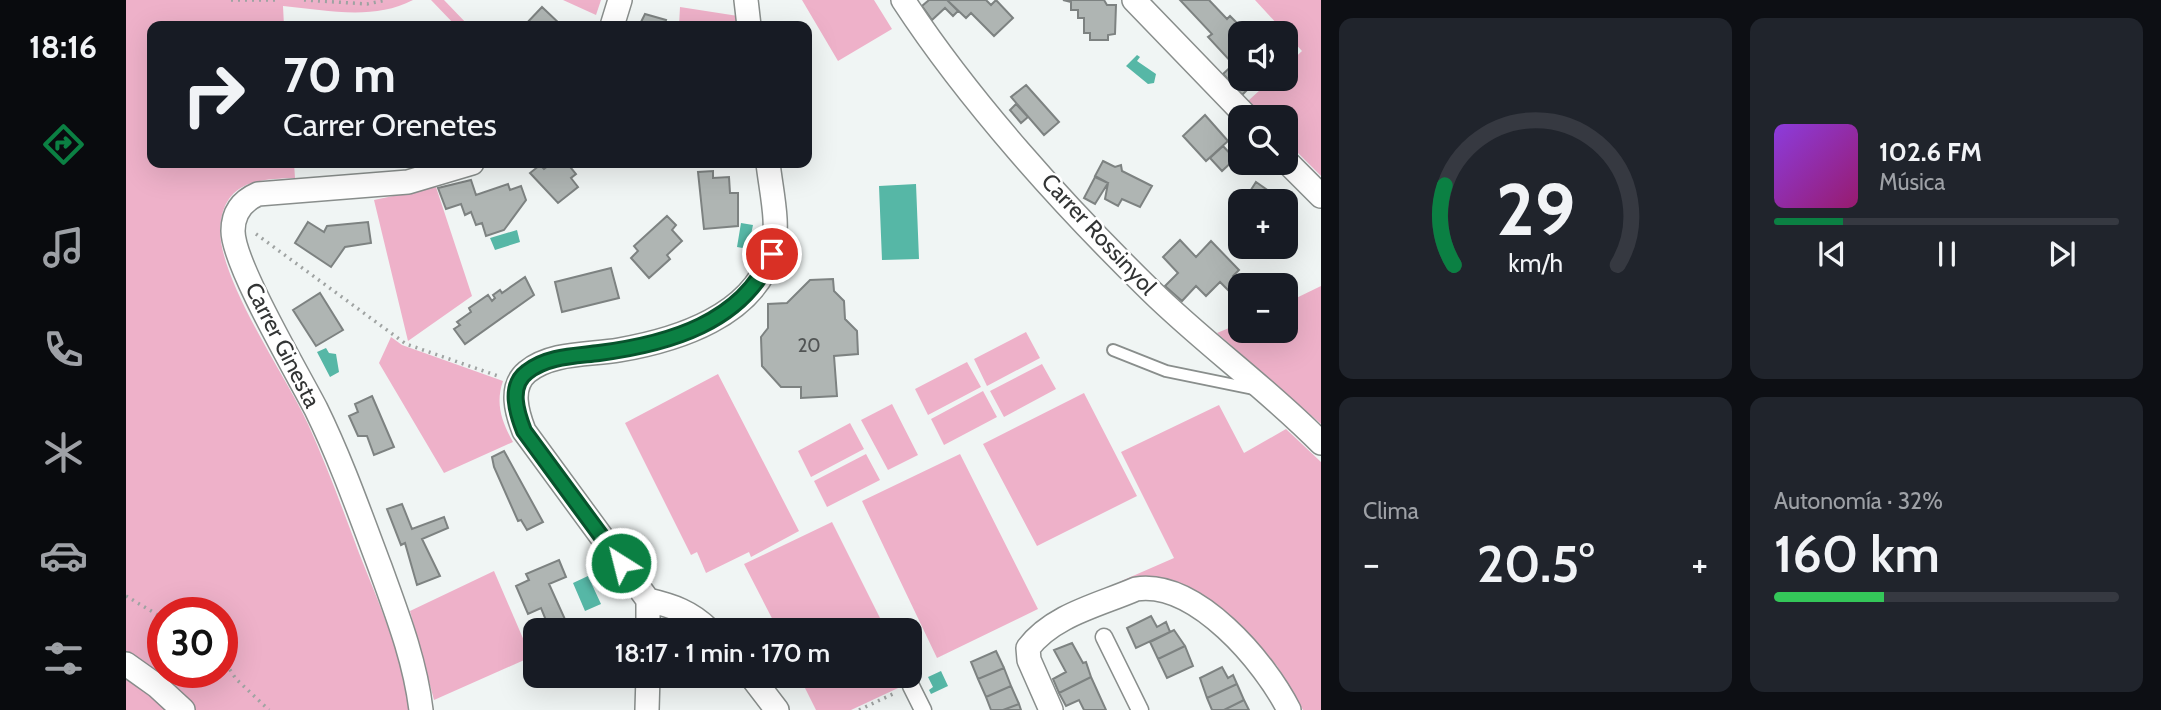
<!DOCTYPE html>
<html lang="es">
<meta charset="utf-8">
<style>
:root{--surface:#171b24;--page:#20242c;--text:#f1f3f6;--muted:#9ea1a6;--line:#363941;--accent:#0b8043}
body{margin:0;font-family:Cabin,sans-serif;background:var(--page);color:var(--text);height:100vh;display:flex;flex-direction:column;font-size:26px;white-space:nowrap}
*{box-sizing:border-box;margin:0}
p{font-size:23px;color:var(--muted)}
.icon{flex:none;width:38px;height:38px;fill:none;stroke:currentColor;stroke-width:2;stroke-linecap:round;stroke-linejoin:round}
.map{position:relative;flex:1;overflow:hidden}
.details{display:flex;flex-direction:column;gap:18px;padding:18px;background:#0d0f14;width:840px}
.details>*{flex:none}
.banner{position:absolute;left:21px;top:21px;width:665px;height:147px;border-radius:14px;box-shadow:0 7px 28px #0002;background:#171b24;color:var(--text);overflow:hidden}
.controls{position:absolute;left:1102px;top:21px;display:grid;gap:14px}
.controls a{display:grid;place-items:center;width:70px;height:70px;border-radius:14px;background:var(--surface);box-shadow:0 7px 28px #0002;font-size:35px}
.speed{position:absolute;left:21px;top:597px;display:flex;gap:14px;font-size:35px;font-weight:700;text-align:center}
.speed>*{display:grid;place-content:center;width:91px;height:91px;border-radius:50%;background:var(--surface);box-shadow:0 7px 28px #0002;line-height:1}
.speed .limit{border:10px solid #d22;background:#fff;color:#111}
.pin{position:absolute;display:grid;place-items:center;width:60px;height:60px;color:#fff;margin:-30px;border:4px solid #fff;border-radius:50%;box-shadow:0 2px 7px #0007}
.me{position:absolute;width:77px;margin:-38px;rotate:324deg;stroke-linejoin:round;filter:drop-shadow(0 0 5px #0008)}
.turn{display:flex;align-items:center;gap:24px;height:147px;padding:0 21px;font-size:32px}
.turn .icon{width:91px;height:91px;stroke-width:2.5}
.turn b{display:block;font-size:49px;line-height:60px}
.big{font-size:52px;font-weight:600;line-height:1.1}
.details .widget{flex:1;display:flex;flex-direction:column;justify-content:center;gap:10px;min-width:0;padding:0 24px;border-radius:14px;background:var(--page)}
.details .dial{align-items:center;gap:0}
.dial svg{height:182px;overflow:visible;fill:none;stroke:var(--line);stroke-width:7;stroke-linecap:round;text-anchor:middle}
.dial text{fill:var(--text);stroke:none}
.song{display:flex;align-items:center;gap:21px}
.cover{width:84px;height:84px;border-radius:10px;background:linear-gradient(135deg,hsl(270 70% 55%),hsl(320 70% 35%))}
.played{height:7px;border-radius:4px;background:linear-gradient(90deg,var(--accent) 20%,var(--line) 20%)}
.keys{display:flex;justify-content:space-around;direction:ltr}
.heat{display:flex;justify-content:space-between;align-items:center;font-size:38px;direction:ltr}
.charge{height:10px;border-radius:5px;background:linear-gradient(90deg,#34c759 32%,var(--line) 0)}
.details .tiles{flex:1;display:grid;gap:18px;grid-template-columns:repeat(2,1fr)}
.trip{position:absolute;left:397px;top:618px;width:399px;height:70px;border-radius:14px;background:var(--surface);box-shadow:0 7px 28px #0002;font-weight:600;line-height:70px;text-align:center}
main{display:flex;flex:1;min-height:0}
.tab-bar{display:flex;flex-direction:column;width:126px;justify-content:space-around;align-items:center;background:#090b0e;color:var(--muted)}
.tab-bar .icon{width:49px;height:49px}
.tab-bar .active{color:var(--accent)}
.tab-bar b{font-size:32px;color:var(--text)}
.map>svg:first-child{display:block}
</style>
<main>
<nav class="tab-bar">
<b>18:16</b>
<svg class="icon active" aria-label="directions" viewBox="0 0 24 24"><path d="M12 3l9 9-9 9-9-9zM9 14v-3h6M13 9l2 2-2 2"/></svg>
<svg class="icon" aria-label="music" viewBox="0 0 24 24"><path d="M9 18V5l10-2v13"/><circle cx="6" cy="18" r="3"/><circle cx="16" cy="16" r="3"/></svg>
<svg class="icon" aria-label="phone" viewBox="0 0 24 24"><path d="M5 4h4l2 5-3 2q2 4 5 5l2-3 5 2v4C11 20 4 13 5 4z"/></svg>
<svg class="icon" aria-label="climate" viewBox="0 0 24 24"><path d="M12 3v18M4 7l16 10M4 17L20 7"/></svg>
<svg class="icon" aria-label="car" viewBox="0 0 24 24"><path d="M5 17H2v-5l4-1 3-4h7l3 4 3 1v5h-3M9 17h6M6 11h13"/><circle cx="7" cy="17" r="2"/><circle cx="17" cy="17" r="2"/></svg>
<svg class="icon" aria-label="filters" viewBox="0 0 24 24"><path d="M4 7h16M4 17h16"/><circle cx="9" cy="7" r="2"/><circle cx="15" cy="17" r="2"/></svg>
</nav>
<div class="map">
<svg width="1195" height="710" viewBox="0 0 1195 710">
<rect width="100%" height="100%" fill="#f0f5f4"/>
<path fill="#eeb1c9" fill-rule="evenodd" d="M0,0H287C246,21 201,10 157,6L158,26H26V163H168L169,178C135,179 102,180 95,220C85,270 160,375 182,424C201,466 217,510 233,553C253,603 276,656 284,710H0ZM37,612H96V672H37Z
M305,0H318L343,26H330Z
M437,0H475L470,15Z
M676,0H748L766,29L712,61Z
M1129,0H1195V176L1160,141V117H1138L1122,101L1146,79H1160V66L1176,51Z
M554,7L612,16L613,26H553Z
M310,187L346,296L282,341L248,200Z
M1195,286V424L1091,333L1115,323V331H1160V303Z
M900,332L914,358L861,386L848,359Z
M265,337L276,345L377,381C369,404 376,422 387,442L318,473L253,363Z
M841,362L855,387L802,415L789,389Z
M916,364L930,389L878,417L864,391Z
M592,374L673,531L625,557L623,552L580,573L571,552L565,555L499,423Z
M857,391L871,417L818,445L805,419Z
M958,393L1011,496L911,546L857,444Z
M766,404L792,455L762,470L735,420Z
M1093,405L1118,453L1160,429L1195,462V710H1177L1151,666L1100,614L1042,581L1018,578L993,582L1048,558L995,452Z
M724,423L738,449L685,477L672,451Z
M740,454L754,480L701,507L688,481Z
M834,454L912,609L811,658L736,501Z
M706,522L760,630H652L618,564Z
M368,571L405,657L308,700L284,611Z
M673,676H782L785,682L725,710H690Z"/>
<path fill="#56b7a6" d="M1011,55L1014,57L1011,61L1030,74L1028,83L1022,84L1000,66Z
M790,184L793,259L756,260L753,186Z
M615,223L627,225L622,249L611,247Z
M391,230L394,242L369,250L364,238Z
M200,348L203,353L210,354L213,372L204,377L191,352Z
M462,576L475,604L459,611L447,583Z
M815,671L822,686L805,694L803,690L807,687L802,677Z"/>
<path fill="#afb5b3" stroke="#7d8281" stroke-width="2" d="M803,0H821L832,11L827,16L819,8L806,20L796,6Z
M821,0H860L865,5L870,0L887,18L868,36L845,13L840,18Z
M937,0H978L981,5H990L989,34L982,35V40H964V33H958V18H952V10H945V2Z
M1054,0H1083L1101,19L1104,16L1121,33H1115V58L1107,64L1082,37L1086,34Z
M416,7L436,26H398Z
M519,14L540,20L538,26H513Z
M1111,61L1115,65V79L1130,81L1116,95L1097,74Z
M900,85L933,122L918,135L885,97Z
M890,104L902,117L895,123L884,110Z
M1079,115L1102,141L1080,161L1057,136Z
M1097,146L1109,159L1096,171L1084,158Z
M977,161L989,167L995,165L996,171L1026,186L1014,207L996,199L992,206L979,199L982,183L969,176Z
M426,163H441L450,174L445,178L452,187L432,203L404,173L414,165L418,169Z
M587,171V178L603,177L604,193H612V226L578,229L572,172Z
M969,177L982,183L969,204L958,198Z
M345,180L350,195L382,184L384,190L395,186L400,200L378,230L360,236L356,223L350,225L345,212L339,215L335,204L320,209L312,188Z
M1130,182L1157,201H1123L1127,196L1123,193Z
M1160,211L1169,218L1160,229Z
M541,216L550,225L546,230L556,241L541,255L544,259L523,278L505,258L512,251L508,246Z
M182,222L198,232L201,226L242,222L245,243L219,247L205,267L169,243Z
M1054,240L1070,257L1085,241L1113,270L1107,276L1116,285L1114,302L1094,282L1080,296L1070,286L1056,301L1039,286L1052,273L1037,257Z
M485,268L493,298L436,312L429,282Z
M399,277L408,295L339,344L328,329L334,325L331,322L345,312L343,308L362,295L366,301L369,298L367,295L374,290L376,293Z
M707,279L708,291L718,301L719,319L731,331L732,354L708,356L711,396L675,398V387H655L636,366L635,337L642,328V304L661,303L684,280Z
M194,293L217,330L190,346L167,310Z
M246,396L268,447L248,455L241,436H232L223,416L232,412L229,404Z
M378,451L417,522L401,530L395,520L392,521L368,467L366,457Z
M276,504L286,529L318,517L322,528L296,539L314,576L291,585L279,543L275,545L261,509Z
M433,560L440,577L423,584L442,626L424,630L415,608L402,614L390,586L403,580L400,574Z
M1025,616L1031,627L1040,622L1044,632L1010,648L1001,628Z
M1048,630L1059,646L1032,659L1024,642Z
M946,643L957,663L960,662L965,677L933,693L927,679L940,672L928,650Z
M1059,646L1067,666L1041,678L1032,659Z
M870,651L878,668L852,679L845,662Z
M1096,667L1102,678L1107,675L1111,684L1081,698L1074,678Z
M878,668L885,686L860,697L852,679Z
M965,677L980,710H958L953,700L940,706L933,693Z
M1111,684L1118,700L1098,710H1086L1081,698Z
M885,686L893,704L877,710H865L860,697Z
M1118,700L1123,710H1098Z
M893,704L895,710H877Z"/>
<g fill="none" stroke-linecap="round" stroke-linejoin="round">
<defs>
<path id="service" d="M987,350L1040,371L1128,389"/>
<path id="pedestrian" d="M978,637L1014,710
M785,686L797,710"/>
<path id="minor" d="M620,0L623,26
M777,0C843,101 938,206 1025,291C1079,344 1142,389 1195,443
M1008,0L1121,117
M486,26L494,0
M1160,161L1195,196
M522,600C547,606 565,612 583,630
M522,630V600L398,431C391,413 383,387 401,372C425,352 464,355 493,350C551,340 628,316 646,252C654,225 645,191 642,163
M0,664L31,686L57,710
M625,676L651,710
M295,710C289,660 271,614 254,567C234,514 215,460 190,409C172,374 107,264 107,231C107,213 116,201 132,194L282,182L346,163
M521,710L522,676
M925,710L903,660L902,648C927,615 973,605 1010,589C1070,580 1139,662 1163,710"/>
</defs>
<use href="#service" stroke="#898e8c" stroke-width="14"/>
<use href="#pedestrian" stroke="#898e8c" stroke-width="19"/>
<use href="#minor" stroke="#898e8c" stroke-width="26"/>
<path stroke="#9fa3a2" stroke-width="3.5" stroke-dasharray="2 5" stroke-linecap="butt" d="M105,0H150
M178,0L241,4L261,0
M130,234L280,344L375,377
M0,596L37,618
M96,658L110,679L143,710
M733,710L769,693"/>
<use href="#service" stroke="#fff" stroke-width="10"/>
<use href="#pedestrian" stroke="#fff" stroke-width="16"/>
<use href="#minor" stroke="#fff" stroke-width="23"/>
</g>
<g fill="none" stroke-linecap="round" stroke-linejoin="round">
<defs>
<path id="route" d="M495,563L398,431C391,413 382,386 401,372C421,356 449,356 473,353C542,344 617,323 646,254"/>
</defs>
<use href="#route" stroke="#07532c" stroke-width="18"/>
<use href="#route" stroke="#0b8043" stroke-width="12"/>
</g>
<g text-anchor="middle" stroke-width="5" stroke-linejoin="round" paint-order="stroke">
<g font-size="19" fill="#515454">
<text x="683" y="352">20</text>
</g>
<g font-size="23" fill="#323434" stroke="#fff">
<text transform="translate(973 234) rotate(47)" y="8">Carrer Rossinyol</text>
<text transform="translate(157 345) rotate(63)" y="8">Carrer Ginesta</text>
</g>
</g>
</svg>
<div class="controls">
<a><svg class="icon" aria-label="sound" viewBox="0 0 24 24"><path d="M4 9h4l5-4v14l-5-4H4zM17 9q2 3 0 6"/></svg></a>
<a><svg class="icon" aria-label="search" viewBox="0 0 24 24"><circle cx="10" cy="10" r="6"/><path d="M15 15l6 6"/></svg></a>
<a>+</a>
<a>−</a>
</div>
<div class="speed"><div class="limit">30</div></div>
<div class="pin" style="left:646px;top:254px;background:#d93025"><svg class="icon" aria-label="arrive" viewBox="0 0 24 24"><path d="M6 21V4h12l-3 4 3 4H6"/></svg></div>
<svg class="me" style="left:495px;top:563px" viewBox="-20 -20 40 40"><circle r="17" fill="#0b8043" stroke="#fff" stroke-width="3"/><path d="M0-11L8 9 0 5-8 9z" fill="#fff"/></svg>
<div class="trip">18:17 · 1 min · 170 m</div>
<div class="banner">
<div class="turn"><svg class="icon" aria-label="right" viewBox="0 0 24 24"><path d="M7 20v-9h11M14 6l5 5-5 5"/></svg><div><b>70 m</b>Carrer Orenetes</div></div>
</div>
</div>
<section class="details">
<div class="tiles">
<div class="widget dial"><svg viewBox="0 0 100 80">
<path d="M14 69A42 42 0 1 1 86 69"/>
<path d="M14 69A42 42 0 0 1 10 34" stroke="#0b8043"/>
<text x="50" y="56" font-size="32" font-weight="700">29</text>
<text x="50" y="72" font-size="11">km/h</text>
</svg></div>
<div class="widget">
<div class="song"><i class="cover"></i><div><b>102.6 FM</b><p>Música</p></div></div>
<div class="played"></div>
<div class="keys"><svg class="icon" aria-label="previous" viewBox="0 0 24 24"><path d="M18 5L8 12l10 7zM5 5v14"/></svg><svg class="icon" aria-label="pause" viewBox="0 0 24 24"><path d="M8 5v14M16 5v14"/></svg><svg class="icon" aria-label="next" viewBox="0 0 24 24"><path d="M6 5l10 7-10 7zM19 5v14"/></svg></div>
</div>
<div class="widget"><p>Clima</p>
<div class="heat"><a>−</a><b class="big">20.5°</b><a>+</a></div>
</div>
<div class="widget"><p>Autonomía · 32%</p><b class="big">160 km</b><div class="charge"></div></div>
</div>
</section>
</main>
